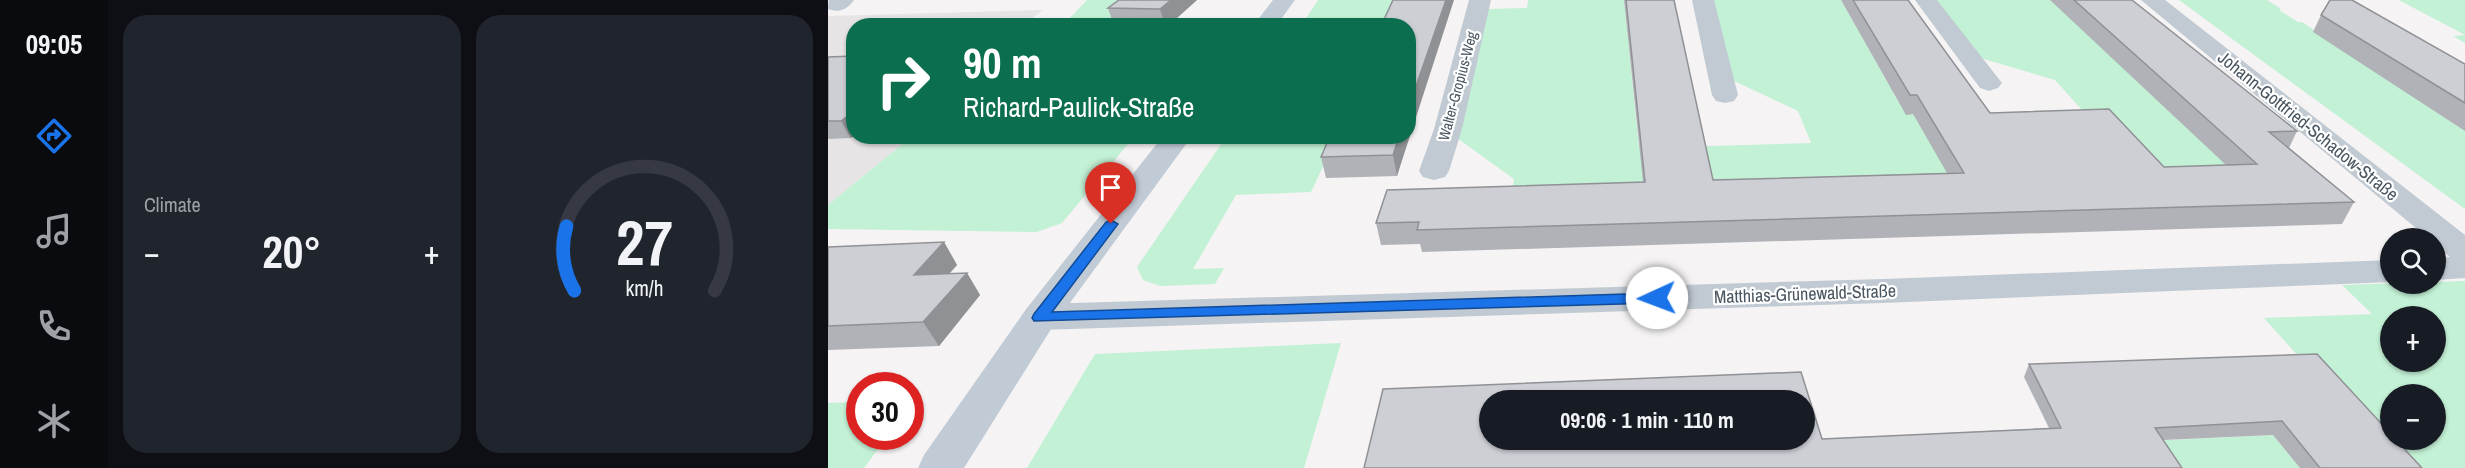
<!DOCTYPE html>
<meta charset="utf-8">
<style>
:root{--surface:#171b24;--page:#20242c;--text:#f1f3f6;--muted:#9ea1a6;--line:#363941;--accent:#1a73e8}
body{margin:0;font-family:"Archivo Narrow",sans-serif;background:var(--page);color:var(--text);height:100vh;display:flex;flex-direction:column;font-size:22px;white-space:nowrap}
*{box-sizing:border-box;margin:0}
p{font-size:20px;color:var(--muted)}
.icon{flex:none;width:33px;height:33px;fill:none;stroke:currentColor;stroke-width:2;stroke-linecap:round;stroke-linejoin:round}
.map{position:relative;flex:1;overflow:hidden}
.sheet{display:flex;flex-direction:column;gap:15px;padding:15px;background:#0d0f14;width:720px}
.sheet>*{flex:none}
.top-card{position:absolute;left:18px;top:18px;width:570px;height:126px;border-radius:24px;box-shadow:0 2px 4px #0004;background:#0b6e4f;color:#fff;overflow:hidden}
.tools{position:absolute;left:1552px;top:228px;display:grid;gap:12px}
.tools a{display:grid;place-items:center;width:66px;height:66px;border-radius:50%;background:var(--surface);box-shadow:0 2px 4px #0004;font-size:30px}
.speed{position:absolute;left:18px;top:372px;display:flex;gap:12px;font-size:30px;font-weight:700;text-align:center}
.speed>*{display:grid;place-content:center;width:78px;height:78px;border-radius:50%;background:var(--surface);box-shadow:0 2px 4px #0004;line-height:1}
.speed .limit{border:9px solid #d22;background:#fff;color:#111}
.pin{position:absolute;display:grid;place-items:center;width:51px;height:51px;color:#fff;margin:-62px -26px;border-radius:50% 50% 50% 0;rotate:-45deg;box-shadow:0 0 6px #0007}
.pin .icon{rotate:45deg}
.me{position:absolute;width:66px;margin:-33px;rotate:268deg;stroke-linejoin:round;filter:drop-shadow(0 0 4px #0008)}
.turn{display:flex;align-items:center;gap:21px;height:126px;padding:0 18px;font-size:27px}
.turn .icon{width:78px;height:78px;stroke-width:2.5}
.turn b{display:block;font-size:42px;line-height:51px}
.big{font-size:45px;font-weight:700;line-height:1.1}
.sheet .widget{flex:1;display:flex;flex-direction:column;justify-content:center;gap:9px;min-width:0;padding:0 21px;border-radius:24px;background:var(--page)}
.sheet .dial{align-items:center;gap:0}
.dial svg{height:156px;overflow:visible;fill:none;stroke:var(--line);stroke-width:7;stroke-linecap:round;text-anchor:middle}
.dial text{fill:var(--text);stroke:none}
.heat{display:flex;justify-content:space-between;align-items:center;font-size:33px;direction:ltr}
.sheet .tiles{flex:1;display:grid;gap:15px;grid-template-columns:repeat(2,1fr)}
.trip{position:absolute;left:651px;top:390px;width:336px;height:60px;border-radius:30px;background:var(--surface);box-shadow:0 2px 4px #0004;font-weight:700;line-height:60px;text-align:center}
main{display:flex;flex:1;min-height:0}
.menu{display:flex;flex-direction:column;width:108px;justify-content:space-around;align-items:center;background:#090b0e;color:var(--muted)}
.menu .icon{width:42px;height:42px}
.menu .active{color:var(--accent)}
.menu b{font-size:27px;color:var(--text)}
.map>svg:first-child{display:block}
</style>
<main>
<nav class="menu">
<b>09:05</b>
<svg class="icon active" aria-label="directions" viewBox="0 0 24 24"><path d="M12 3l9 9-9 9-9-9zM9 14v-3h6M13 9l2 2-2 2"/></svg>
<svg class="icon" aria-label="music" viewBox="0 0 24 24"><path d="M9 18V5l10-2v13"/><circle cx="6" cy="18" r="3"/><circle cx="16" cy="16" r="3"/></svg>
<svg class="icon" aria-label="phone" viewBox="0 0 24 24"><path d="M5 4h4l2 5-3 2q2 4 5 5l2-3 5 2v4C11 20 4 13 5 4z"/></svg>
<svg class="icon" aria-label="climate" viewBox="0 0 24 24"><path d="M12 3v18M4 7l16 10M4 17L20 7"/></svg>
</nav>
<section class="sheet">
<div class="tiles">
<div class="widget"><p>Climate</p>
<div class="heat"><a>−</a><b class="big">20°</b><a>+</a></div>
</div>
<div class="widget dial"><svg viewBox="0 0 100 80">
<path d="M14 69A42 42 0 1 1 86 69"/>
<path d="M14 69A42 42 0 0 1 10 36" stroke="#1a73e8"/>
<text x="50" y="56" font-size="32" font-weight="700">27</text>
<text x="50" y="72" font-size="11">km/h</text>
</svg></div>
</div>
</section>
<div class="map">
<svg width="1637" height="468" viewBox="0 0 1637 468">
<rect width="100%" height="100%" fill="#f5f3f3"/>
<path fill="#e6e4e5" d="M215,10L195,25L26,26V136L83,137L0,205V16Z"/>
<path fill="#c3f1d5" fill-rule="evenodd" d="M259,0H319L287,25L234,26Z
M490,0H572L560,25L473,26Z
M700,0H796L811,148L983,143L970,111L902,79L881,0H1013L1029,28H1035V38L1059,82H1067L1065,93L1078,114H1085L1098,136L1263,120L1227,80L1149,57L1108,0H1229L1467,183L682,207L686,179L626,136L659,9L699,8Z
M1351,0H1439L1453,9L1451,10L1470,22H1474L1637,131V209Z
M1571,0H1637V43L1625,36L1637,35Z
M83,137V136L306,137L234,223L209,232L0,229V205Z
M398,137H509L483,192L408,195L365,269L396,268L387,284L332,286L315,280L309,267Z
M1637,281V468H1571L1436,318L1544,314L1514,285ZM1563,316H1608V362H1563ZM1563,394H1608V440H1563Z
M513,343L476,468H199L267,354Z
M31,402L32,436L59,437L36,468H0V403Z
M1445,435L1472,468H1338L1320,441Z"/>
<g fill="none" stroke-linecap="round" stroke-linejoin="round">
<path fill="#c1cad2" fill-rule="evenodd" d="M26,0C19,10 11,13 0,9L1,0Z
M641,0H663L634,129L621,171L617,177L606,180L595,177L591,171L606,129Z
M864,0H886L910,95L906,101L897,103L888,101L884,95Z
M1087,0H1109L1174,83L1170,88L1161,91L1152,88Z
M1313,0H1337L1637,235V278L1608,280V258L1622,257L1608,245V238H1600Z
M1563,260V282L1055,303L212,330L199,326L193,317L199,308L212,304L1055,279Z"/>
<path fill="#c1cbd6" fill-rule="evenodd" d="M445,0H467L448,26H425Z
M335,136H364L225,326L136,468H90L96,455L199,308Z"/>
</g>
<path fill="#b0b2b7" d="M369,0L340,26H286L280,8Z
M796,0H846L885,180L1119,173L1085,114L1078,115L1013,0H1080L1162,113L1336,167L1398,165L1222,0H1304L1469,131L1461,148L1526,202L1514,224L594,252L592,244L553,245L548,223L815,182Z
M1493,15L1637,64V131L1485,32Z
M26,56V136L23,138L0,139V57Z
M580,136L569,176L498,178L493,157Z
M116,242L129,265L122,273H139L152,295L111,346L0,350V247Z
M1489,354L1594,468H1472L1445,435L1335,440L994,439L1221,428L1196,377L1201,364Z"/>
<path fill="#909195" d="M343,0H369L340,26H337L332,9Z
M618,0H626L569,176L565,155L571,136H580V109Z
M26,111V136L23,138L13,121Z
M116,242L129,265L100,297L86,275Z
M139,273L152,295L111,346L95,322Z"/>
<path fill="#cdcfd5" stroke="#909195" stroke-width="1.5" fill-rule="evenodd" d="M291,0H343L332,9L280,8Z
M565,0H618L580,109V26H553Z
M798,0H846L885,180L1136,173L1089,95H1082L1025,0H1080L1162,113L1281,109L1336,167L1429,164L1246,0H1304L1469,131L1441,132L1526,202L589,230L591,222L548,223L559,190L817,182Z
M1502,0H1524L1637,64V103L1493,15Z
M26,56V111L13,121H0V57Z
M502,136H571L565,155L493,157Z
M116,242L86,275L139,273L95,322L0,326V247Z
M1489,354L1563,434V440H1568L1594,468H1492L1454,421L1327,428L1354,468H536L555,389L973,372L994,439L1233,428L1201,364ZM662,400H976V440H662Z"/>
<path fill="#1a73e8" stroke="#114b97" stroke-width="1.5" d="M283,220L290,224L224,312L829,293L837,298L829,303L206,321L204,318L206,314L278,222Z"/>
<g text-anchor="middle" stroke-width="4.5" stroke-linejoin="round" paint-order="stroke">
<g font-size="15" fill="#4a5661" stroke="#fff">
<text transform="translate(630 86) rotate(-75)" y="5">Walter-Gropius-Weg</text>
</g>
<g font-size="18" fill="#4a5661" stroke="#fff">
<text transform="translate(1480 126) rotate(39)" y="6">Johann-Gottfried-Schadow-Straße</text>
<text transform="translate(977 294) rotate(-2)" y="6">Matthias-Grünewald-Straße</text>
</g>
</g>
</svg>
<div class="tools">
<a><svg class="icon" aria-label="search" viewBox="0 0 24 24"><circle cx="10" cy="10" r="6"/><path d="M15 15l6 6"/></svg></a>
<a>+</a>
<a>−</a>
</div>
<div class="speed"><div class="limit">30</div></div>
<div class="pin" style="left:283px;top:224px;background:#d93025"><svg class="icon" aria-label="arrive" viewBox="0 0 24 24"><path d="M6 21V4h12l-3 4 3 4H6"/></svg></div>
<svg class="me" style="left:829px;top:298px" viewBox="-20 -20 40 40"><circle r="19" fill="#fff"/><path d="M0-13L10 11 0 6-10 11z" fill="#1a73e8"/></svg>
<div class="trip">09:06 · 1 min · 110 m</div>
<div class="top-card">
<div class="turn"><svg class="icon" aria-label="right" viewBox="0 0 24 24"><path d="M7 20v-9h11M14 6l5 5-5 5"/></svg><div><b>90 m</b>Richard-Paulick-Straße</div></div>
</div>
</div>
</main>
